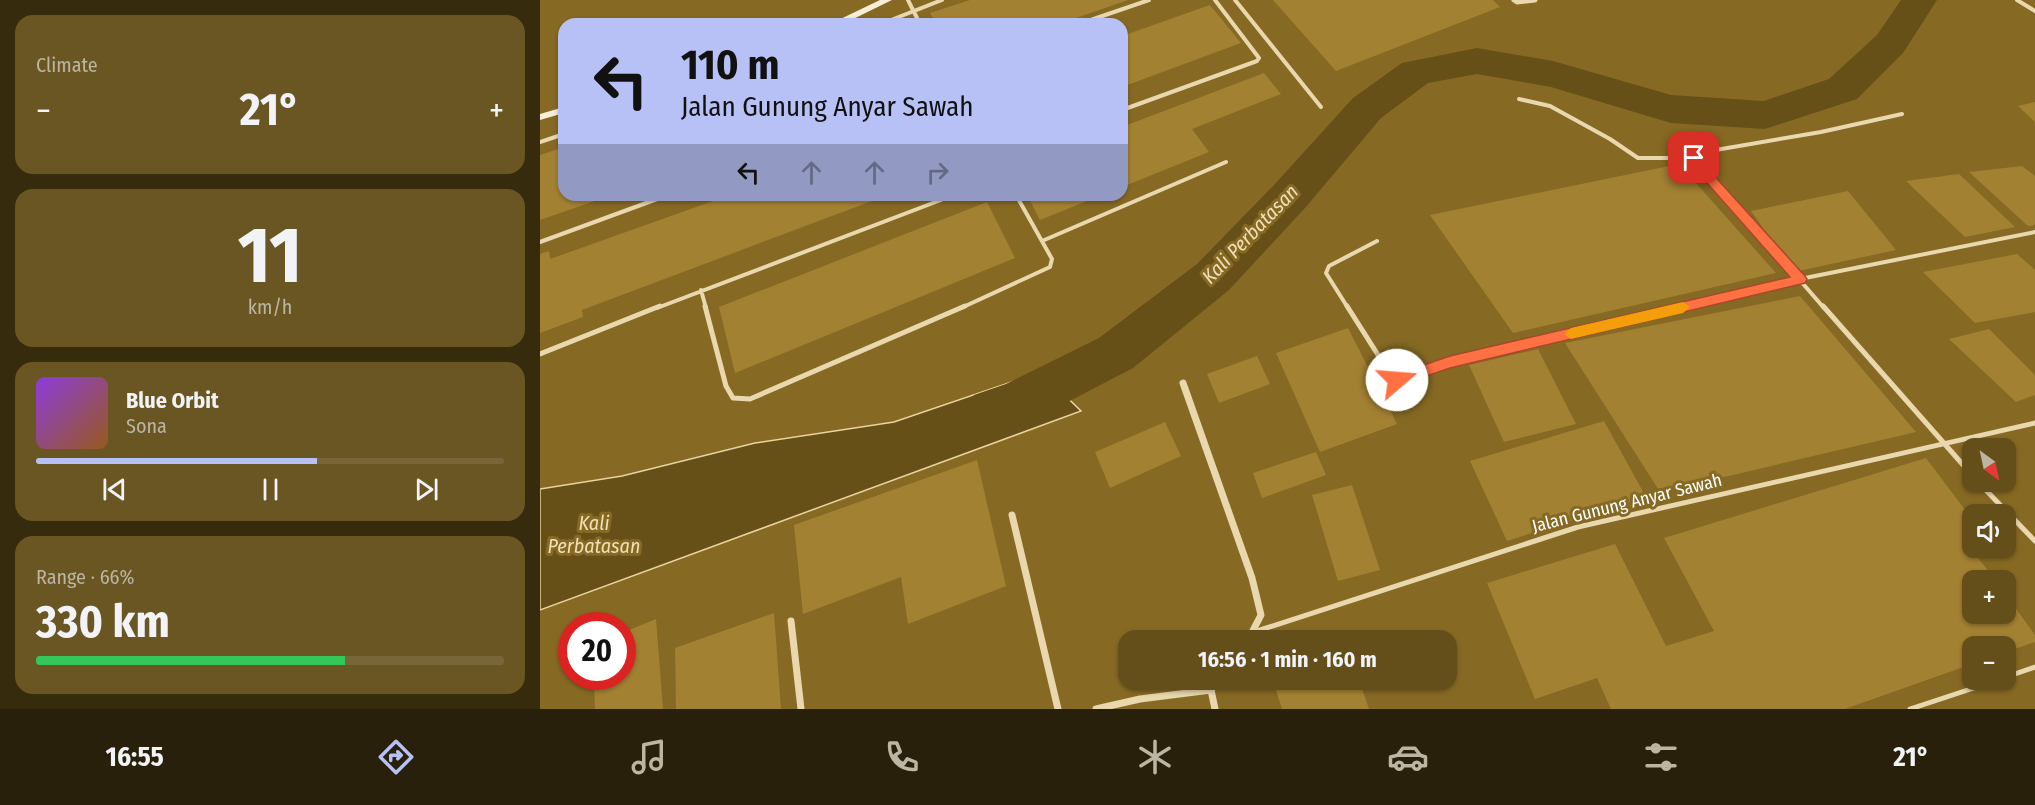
<!DOCTYPE html>
<meta charset="utf-8">
<style>
:root{--surface:#644f1a;--page:#6a5623;--text:#f1f3f6;--muted:#bbb5a2;--line:#786639;--accent:#b7c1f5}
body{margin:0;font-family:"Fira Sans Condensed",sans-serif;background:var(--page);color:var(--text);height:100vh;display:flex;flex-direction:column;font-size:22px;white-space:nowrap}
*{box-sizing:border-box;margin:0}
p{font-size:20px;color:var(--muted)}
.icon{flex:none;width:33px;height:33px;fill:none;stroke:currentColor;stroke-width:2;stroke-linecap:round;stroke-linejoin:round}
.map{position:relative;flex:1;overflow:hidden}
.details{display:flex;flex-direction:column;gap:15px;padding:15px;background:#372b0e;width:540px}
.details>*{flex:none}
.hud{position:absolute;left:18px;top:18px;width:570px;height:183px;border-radius:18px;box-shadow:0 2px 4px #0004;background:#b7c1f5;color:#111;overflow:hidden}
.needle{width:39px;rotate:147deg}
.buttons{position:absolute;left:1422px;top:438px;display:grid;gap:12px}
.buttons a{display:grid;place-items:center;width:54px;height:54px;border-radius:12px;background:var(--surface);box-shadow:0 2px 4px #0004;font-size:30px}
.speed{position:absolute;left:18px;top:612px;display:flex;gap:12px;font-size:30px;font-weight:700;text-align:center}
.speed>*{display:grid;place-content:center;width:78px;height:78px;border-radius:50%;background:var(--surface);box-shadow:0 2px 4px #0004;line-height:1}
.speed .limit{border:9px solid #d22;background:#fff;color:#111}
.pin{position:absolute;display:grid;place-items:center;width:51px;height:51px;color:#fff;margin:-26px;border-radius:12px;box-shadow:0 3px 9px #0006}
.me{position:absolute;width:66px;margin:-33px;rotate:72deg;stroke-linejoin:round;filter:drop-shadow(0 0 4px #0008)}
.turn{display:flex;align-items:center;gap:21px;height:126px;padding:0 24px;font-size:27px}
.turn .icon{width:78px;height:78px;stroke-width:2.5}
.turn b{display:block;font-size:42px;line-height:51px}
.lanes{display:flex;align-items:center;height:57px;padding:0 24px;background:#0003;justify-content:center;gap:30px;direction:ltr}
.lanes .off{opacity:.35}
.big{font-size:45px;font-weight:700;line-height:1.1}
.details .tile{flex:1;display:flex;flex-direction:column;justify-content:center;gap:9px;min-width:0;padding:0 21px;border-radius:18px;background:var(--page)}
.details .dial{align-items:center;gap:0}
.dial b{font-size:78px;line-height:1}
.song{display:flex;align-items:center;gap:18px}
.cover{width:72px;height:72px;border-radius:9px;background:linear-gradient(135deg,hsl(270 70% 55%),hsl(30 70% 35%))}
.played{height:6px;border-radius:3px;background:linear-gradient(90deg,var(--accent) 60%,var(--line) 60%)}
.keys{display:flex;justify-content:space-around;direction:ltr}
.heat{display:flex;justify-content:space-between;align-items:center;font-size:33px;direction:ltr}
.charge{height:9px;border-radius:4px;background:linear-gradient(90deg,#34c759 66%,var(--line) 0)}
.trip{position:absolute;left:578px;top:630px;width:339px;height:60px;border-radius:18px;background:var(--surface);box-shadow:0 2px 4px #0004;font-weight:700;line-height:60px;text-align:center}
.tabs{display:flex;height:96px;justify-content:space-around;align-items:center;background:#28200a;color:var(--muted)}
.tabs .icon{width:42px;height:42px}
.tabs .selected{color:var(--accent)}
.tabs b{font-size:27px;color:var(--text)}
main{display:flex;flex:1;min-height:0}
.map>svg:first-child{display:block}
</style>
<main>
<section class="details">
<div class="tile"><p>Climate</p>
<div class="heat"><a>−</a><b class="big">21°</b><a>+</a></div>
</div>
<div class="tile dial"><b>11</b><p>km/h</p></div>
<div class="tile">
<div class="song"><i class="cover"></i><div><b>Blue Orbit</b><p>Sona</p></div></div>
<div class="played"></div>
<div class="keys"><svg class="icon" aria-label="previous" viewBox="0 0 24 24"><path d="M18 5L8 12l10 7zM5 5v14"/></svg><svg class="icon" aria-label="pause" viewBox="0 0 24 24"><path d="M8 5v14M16 5v14"/></svg><svg class="icon" aria-label="next" viewBox="0 0 24 24"><path d="M6 5l10 7-10 7zM19 5v14"/></svg></div>
</div>
<div class="tile"><p>Range · 66%</p><b class="big">330 km</b><div class="charge"></div></div>
</section>
<div class="map">
<svg width="1495" height="709" viewBox="0 0 1495 709">
<rect width="100%" height="100%" fill="#866923"/>
<path fill="#665018" stroke="#ead3a1" stroke-width="1.5" d="M501,372L541,411L0,610V489L82,476L215,443L354,422Z"/>
<g fill="none" stroke-linecap="round" stroke-linejoin="round">
<path fill="#665018" fill-rule="evenodd" d="M1361,0H1397L1363,53L1317,99L1225,129L1131,123L1011,87L937,74L888,83L841,118L765,208L689,290L593,368L497,418L452,434L434,427L426,411L434,395L466,384L559,338L657,264L735,184L813,98L862,63L937,48L1013,61L1131,95L1224,101L1289,79L1337,35Z"/>
</g>
<path fill="#a38133" d="M430,0H588L519,24H397L390,13Z
M733,0H953L960,7L796,71Z
M670,5L701,43L582,87V36Z
M724,73L741,94L652,129L669,152L582,187V127Z
M1495,102V122L1478,106Z
M24,147V195H72L0,220V155Z
M1139,164L1236,273L973,333L890,215Z
M1482,166L1495,176V225L1488,226L1429,172Z
M1419,174L1475,227L1425,237L1366,181Z
M1308,191L1356,250L1254,272L1211,211Z
M190,195H348L42,310L43,317L0,333V254L9,251L10,259Z
M487,195H562L500,220Z
M447,202L475,258L195,373L179,307Z
M1477,254L1495,270V312L1435,323L1383,272Z
M1260,296L1376,432L1120,492L1025,343Z
M808,328L857,424L780,452L736,353Z
M1449,329L1495,375V395L1476,402L1409,339Z
M998,349L1036,424L964,442L929,365Z
M717,356L730,384L679,403L667,374Z
M1064,421L1106,497L967,541L930,461Z
M625,422L641,456L570,488L555,452Z
M776,452L786,475L722,498L713,473Z
M1386,458L1432,519V548H1457L1436,555L1455,580H1432V614H1466V595L1495,635V642L1466,652V646H1432V664L1305,709H1071L1057,678L995,699L947,583L1075,544L1126,646L1174,631L1124,538Z
M437,460L466,586L368,624L361,577L263,614L254,525Z
M812,485L840,570L798,581L772,495Z
M234,613L241,709H136L135,648Z
M116,619L123,709H55L54,676H82V633Z
M747,680H819L829,709H742L734,684Z"/>
<g fill="none" stroke-linecap="round" stroke-linejoin="round">
<path stroke="#e9d7ad" stroke-width="4" d="M368,0L380,24
M695,0L781,107
M1477,0L1495,11
M341,24L402,0
M539,24L609,0
M979,99L1010,106L1070,139L1098,158H1154
M582,110L717,61L719,58L675,0
M0,142L24,134
M502,241L686,162
M0,242L128,195
M161,290L166,308
M117,308L414,195
M421,308L510,267L512,259L476,195
M808,308L786,273L789,266L837,241
M1139,308L1260,279L1495,232
M1284,308L1154,158L1158,153L1281,132L1362,114"/>
<path stroke="#e9d7ad" stroke-width="5" d="M165,306L186,386L193,398L210,399L425,306
M807,306L852,377L860,380L910,362L1145,306
M1283,306L1432,475
M0,354L120,306
M1438,482L1495,541
M714,632L1038,527L1495,423
M1466,677L1495,667
M1370,709L1458,680"/>
<path stroke="#e9d7ad" stroke-width="5" d="M974,0L977,2L995,0"/>
<path stroke="#e9d7ad" stroke-width="7" d="M643,383L712,578L721,615L708,640
M472,515L518,709
M251,621L261,709
M556,709L600,699L671,690
M675,709L671,690L679,680"/>
<path fill="#f7eed8" fill-rule="evenodd" d="M340,0H352L303,24H290Z
M24,107V113L0,120V114Z"/>
</g>
<path fill="#ff7043" stroke="#a6492c" stroke-width="1.5" d="M1154,154L1158,155L1161,161L1265,276L1267,279L1265,283L910,368L857,386L852,385L850,380L852,376L910,356L1250,277L1152,166L1148,158Z"/>
<path fill="#f59e0b" d="M1143,302L1150,307L1143,313L1031,339L1024,334L1031,328Z"/>
<g text-anchor="middle" stroke-width="6" stroke-linejoin="round" paint-order="stroke">
<g font-size="18" fill="#fff" stroke="#866923">
<text transform="translate(1087 503) rotate(-14)" y="6">Jalan Gunung Anyar Sawah</text>
</g>
<g font-size="20" font-style="italic" fill="#f0dfb9" stroke="#866923">
<text transform="translate(710 234) rotate(-46)" y="7">Kali Perbatasan</text>
<text x="54" y="530">Kali<tspan x="54" dy="23">Perbatasan</tspan></text>
</g>
</g>
</svg>
<div class="buttons">
<a><svg class="needle" viewBox="-14 -14 28 28"><path d="M0-13l5 13h-10z" fill="#e53935"/><path d="M0 13l5-13h-10z" fill="#bbb5a2"/></svg></a>
<a><svg class="icon" aria-label="sound" viewBox="0 0 24 24"><path d="M4 9h4l5-4v14l-5-4H4zM17 9q2 3 0 6"/></svg></a>
<a>+</a>
<a>−</a>
</div>
<div class="speed"><div class="limit">20</div></div>
<div class="pin" style="left:1154px;top:158px;background:#d93025"><svg class="icon" aria-label="arrive" viewBox="0 0 24 24"><path d="M6 21V4h12l-3 4 3 4H6"/></svg></div>
<svg class="me" style="left:857px;top:380px" viewBox="-20 -20 40 40"><circle r="19" fill="#fff"/><path d="M0-13L10 11 0 6-10 11z" fill="#ff7043"/></svg>
<div class="trip">16:56 · 1 min · 160 m</div>
<div class="hud">
<div class="turn"><svg class="icon" aria-label="left" viewBox="0 0 24 24"><path d="M17 20v-9H6M10 6l-5 5 5 5"/></svg><div><b>110 m</b>Jalan Gunung Anyar Sawah</div></div>
<div class="lanes"><svg class="icon" aria-label="left" viewBox="0 0 24 24"><path d="M17 20v-9H6M10 6l-5 5 5 5"/></svg><svg class="icon off" aria-label="ahead" viewBox="0 0 24 24"><path d="M12 20V5M6 11l6-6 6 6"/></svg><svg class="icon off" aria-label="ahead" viewBox="0 0 24 24"><path d="M12 20V5M6 11l6-6 6 6"/></svg><svg class="icon off" aria-label="right" viewBox="0 0 24 24"><path d="M7 20v-9h11M14 6l5 5-5 5"/></svg></div>
</div>
</div>
</main>
<nav class="tabs">
<b>16:55</b>
<svg class="icon selected" aria-label="directions" viewBox="0 0 24 24"><path d="M12 3l9 9-9 9-9-9zM9 14v-3h6M13 9l2 2-2 2"/></svg>
<svg class="icon" aria-label="music" viewBox="0 0 24 24"><path d="M9 18V5l10-2v13"/><circle cx="6" cy="18" r="3"/><circle cx="16" cy="16" r="3"/></svg>
<svg class="icon" aria-label="phone" viewBox="0 0 24 24"><path d="M5 4h4l2 5-3 2q2 4 5 5l2-3 5 2v4C11 20 4 13 5 4z"/></svg>
<svg class="icon" aria-label="climate" viewBox="0 0 24 24"><path d="M12 3v18M4 7l16 10M4 17L20 7"/></svg>
<svg class="icon" aria-label="car" viewBox="0 0 24 24"><path d="M5 17H2v-5l4-1 3-4h7l3 4 3 1v5h-3M9 17h6M6 11h13"/><circle cx="7" cy="17" r="2"/><circle cx="17" cy="17" r="2"/></svg>
<svg class="icon" aria-label="filters" viewBox="0 0 24 24"><path d="M4 7h16M4 17h16"/><circle cx="9" cy="7" r="2"/><circle cx="15" cy="17" r="2"/></svg>
<b>21°</b>
</nav>
